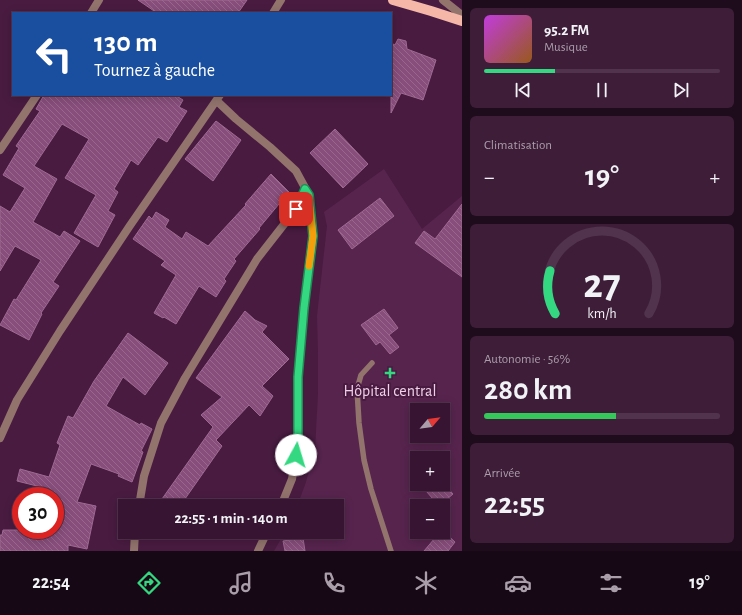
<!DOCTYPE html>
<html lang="fr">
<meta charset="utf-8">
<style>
:root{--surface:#371431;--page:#3e1d39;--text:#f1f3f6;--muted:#aa9eab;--line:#51334d;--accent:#33d881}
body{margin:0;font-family:"Alegreya Sans",sans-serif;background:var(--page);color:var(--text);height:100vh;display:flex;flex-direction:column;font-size:15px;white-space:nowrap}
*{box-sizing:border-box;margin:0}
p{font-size:13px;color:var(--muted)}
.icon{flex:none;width:22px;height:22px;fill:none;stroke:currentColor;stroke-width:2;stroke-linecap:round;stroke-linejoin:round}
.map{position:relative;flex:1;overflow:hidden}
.panel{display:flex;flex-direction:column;gap:8px;padding:8px;background:#1e0b1b;width:280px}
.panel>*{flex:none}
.top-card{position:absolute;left:12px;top:12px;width:380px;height:84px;border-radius:0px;box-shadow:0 2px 10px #0003,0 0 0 1px var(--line);background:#1a4fa0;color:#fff;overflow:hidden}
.needle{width:26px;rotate:61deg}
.fabs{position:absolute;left:410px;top:403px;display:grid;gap:8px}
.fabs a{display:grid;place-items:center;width:40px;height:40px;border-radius:0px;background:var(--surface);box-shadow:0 2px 10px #0003,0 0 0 1px var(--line);font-size:20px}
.speed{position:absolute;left:12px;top:487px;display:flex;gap:8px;font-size:20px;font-weight:700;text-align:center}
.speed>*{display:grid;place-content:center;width:52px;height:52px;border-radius:50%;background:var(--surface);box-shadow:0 2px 10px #0003,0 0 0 1px var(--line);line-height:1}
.speed .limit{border:6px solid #d22;background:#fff;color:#111}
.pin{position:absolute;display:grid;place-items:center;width:34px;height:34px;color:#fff;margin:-17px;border-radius:8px;box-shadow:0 2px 6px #0006}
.me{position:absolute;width:44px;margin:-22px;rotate:6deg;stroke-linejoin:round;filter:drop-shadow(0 0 3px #0008)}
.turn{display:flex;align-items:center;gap:14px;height:84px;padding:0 16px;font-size:18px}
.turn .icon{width:52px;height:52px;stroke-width:2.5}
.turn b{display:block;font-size:28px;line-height:34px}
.big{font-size:30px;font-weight:600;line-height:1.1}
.panel .tile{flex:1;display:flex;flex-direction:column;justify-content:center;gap:6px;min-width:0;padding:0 14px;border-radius:6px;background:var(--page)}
.panel .dial{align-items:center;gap:0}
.dial svg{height:104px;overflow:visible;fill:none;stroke:var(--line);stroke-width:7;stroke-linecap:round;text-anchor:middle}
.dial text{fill:var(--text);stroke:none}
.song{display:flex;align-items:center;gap:12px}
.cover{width:48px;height:48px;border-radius:6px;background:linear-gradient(135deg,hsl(290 70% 55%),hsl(30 70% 35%))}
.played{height:4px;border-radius:2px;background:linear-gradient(90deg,var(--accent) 30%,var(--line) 30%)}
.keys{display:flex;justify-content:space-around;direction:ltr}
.heat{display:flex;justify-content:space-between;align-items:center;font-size:22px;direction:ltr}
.charge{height:6px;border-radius:3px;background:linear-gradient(90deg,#34c759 56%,var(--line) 0)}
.trip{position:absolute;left:118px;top:499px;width:226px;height:40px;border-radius:0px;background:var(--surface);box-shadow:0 2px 10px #0003,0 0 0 1px var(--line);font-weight:600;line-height:40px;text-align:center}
.tab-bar{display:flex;height:64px;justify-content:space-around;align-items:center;background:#160814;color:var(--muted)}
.tab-bar .icon{width:28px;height:28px}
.tab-bar .on{color:var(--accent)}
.tab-bar b{font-size:18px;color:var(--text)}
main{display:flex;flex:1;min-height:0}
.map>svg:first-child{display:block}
</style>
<main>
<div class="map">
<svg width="462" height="551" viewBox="0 0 462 551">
<defs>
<pattern id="building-back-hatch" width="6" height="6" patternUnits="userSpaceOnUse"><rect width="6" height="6" fill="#874e7b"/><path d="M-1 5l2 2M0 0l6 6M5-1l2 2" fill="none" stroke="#98668e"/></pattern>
</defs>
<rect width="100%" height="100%" fill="#491b41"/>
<path fill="#57244e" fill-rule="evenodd" d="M384,169L422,229L462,196V551H274L285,532H337V506H297L305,485L315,451L318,393V353L317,316L327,226L324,212ZM417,410H443V436H417ZM417,458H443V484H417ZM417,506H443V532H417Z"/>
<path fill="url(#building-back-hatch)" stroke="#9e6a93" d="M138,0H247L238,13H157Z
M398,39L406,41L407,49L436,60L423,100L401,93L391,113V43L395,45Z
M44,95H175L183,100L179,107L187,111L167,142L158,137L138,165L131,160L114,189L118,192L108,211L115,215L98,247L74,233L96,195L65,178L89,139L62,124L34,166L57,179L33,222L60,237L64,231L80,241L53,282L59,286L41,313L42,314L29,340L0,325L14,299L16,300L41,260L15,246L0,271V206L10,212L25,188L3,175L19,148L16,146L40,111L36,109Z
M216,121L241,140L213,181L185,159Z
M335,129L368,164L343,188L310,153Z
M271,174L289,192L259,228L260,229L234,259L236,261L224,279L226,281L216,297L199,286L176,324L164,317L163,318L154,313L176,275L161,265L165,261L133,239L149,216L152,219L156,212L169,220L165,227L182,239L186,232L208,246L246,205L245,204Z
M380,198L394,216L352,249L338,230Z
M462,204V277L415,243L424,231L435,239Z
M384,309L398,328L389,335L399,347L390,354L380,342L376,345L361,325Z
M245,311L255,320L267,326L262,332L289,359L262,386L273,396L260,416L249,405L216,440L222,446L180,506H157L213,427L201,415L222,397L196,378Z
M128,333L168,363L145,395L123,377L106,406L140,425L141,423L152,429L141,451L143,452L132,482L118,476L119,474L91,464L77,502L96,506L87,549L68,545V551H0V535H2L3,530H55V492L41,487L17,481L20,469L49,477L60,445L57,443L68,416L73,418L94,381Z
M420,484H444L453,494L439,506Z
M443,531L455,542L448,551H424L440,532Z
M303,538L305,551H285L283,541Z"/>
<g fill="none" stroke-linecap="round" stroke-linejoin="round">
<path stroke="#92746d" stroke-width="5.5" d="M372,363L361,375L357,389L359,423L364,460L371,489L391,551"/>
<path stroke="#92746d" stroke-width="8" d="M91,13L99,0
M273,13L281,0
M217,101L236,119L270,147L296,171L309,195L313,236L304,309L298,377V443L292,479L281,506
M0,150L37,95
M0,438L17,400L60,331L129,227L220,95
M139,506L144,476L161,423L185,378L257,259L296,209L305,189
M134,551L135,532
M258,551L267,532"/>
<path stroke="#92746d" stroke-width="8" d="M443,0L462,15"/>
<path stroke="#f5b8a8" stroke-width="10" d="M393,0L431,11L462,21"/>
</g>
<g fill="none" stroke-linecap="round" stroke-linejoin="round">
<defs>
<path id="route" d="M296,209L305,189L309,195L313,236L304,308L298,377V443L296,455"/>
</defs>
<use href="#route" stroke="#218c54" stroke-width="10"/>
<use href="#route" stroke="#33d881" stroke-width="7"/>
<path stroke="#f59e0b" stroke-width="7" d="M309,266L313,236L310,208"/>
</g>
<path fill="#33d881" stroke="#491b41" stroke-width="1.5" d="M388 367h4v4h4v4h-4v4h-4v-4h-4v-4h4z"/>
<g text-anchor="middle" stroke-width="4" stroke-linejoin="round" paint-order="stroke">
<g font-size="16" fill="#efd1e8" stroke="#491b41">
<text x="390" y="396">Hôpital central</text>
</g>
</g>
</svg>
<div class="fabs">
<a><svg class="needle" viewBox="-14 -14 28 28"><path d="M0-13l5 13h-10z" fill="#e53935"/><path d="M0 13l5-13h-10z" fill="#aa9eab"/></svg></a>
<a>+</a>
<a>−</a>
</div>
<div class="speed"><div class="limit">30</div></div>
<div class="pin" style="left:296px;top:209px;background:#d93025"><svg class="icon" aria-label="arrive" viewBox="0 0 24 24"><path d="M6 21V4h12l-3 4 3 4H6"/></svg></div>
<svg class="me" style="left:296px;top:455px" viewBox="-20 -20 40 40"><circle r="19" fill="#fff"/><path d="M0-13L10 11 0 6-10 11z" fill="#33d881"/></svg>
<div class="trip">22:55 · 1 min · 140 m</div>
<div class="top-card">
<div class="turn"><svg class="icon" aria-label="left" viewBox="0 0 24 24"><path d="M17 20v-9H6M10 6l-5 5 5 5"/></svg><div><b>130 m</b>Tournez à gauche</div></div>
</div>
</div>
<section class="panel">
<div class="tile">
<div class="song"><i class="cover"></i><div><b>95.2 FM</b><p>Musique</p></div></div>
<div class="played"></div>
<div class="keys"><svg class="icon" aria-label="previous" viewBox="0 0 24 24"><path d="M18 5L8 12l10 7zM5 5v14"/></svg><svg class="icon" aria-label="pause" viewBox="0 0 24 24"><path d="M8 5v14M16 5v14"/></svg><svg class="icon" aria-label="next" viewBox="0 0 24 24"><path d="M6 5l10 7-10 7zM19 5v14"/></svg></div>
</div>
<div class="tile"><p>Climatisation</p>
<div class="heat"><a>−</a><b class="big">19°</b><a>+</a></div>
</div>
<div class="tile dial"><svg viewBox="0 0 100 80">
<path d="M14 69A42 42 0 1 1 86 69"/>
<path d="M14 69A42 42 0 0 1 10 36" stroke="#33d881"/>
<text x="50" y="56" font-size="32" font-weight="700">27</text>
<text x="50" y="72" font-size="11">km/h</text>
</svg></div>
<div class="tile"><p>Autonomie · 56%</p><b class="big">280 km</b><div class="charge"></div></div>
<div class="tile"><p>Arrivée</p><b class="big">22:55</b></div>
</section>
</main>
<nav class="tab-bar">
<b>22:54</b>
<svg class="icon on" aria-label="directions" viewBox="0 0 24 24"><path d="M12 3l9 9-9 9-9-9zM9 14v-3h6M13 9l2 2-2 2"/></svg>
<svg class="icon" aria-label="music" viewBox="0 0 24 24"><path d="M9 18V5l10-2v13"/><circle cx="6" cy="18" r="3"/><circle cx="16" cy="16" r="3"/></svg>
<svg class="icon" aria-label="phone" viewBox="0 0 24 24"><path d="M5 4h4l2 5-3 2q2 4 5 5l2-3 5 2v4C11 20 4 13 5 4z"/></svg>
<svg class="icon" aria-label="climate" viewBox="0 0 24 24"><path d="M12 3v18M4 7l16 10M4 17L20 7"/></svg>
<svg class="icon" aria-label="car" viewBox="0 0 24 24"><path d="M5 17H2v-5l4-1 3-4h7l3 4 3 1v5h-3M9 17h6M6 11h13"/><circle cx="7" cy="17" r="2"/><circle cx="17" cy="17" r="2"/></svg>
<svg class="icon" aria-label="filters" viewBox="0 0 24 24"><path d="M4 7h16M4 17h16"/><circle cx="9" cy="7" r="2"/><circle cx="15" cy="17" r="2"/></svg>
<b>19°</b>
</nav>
